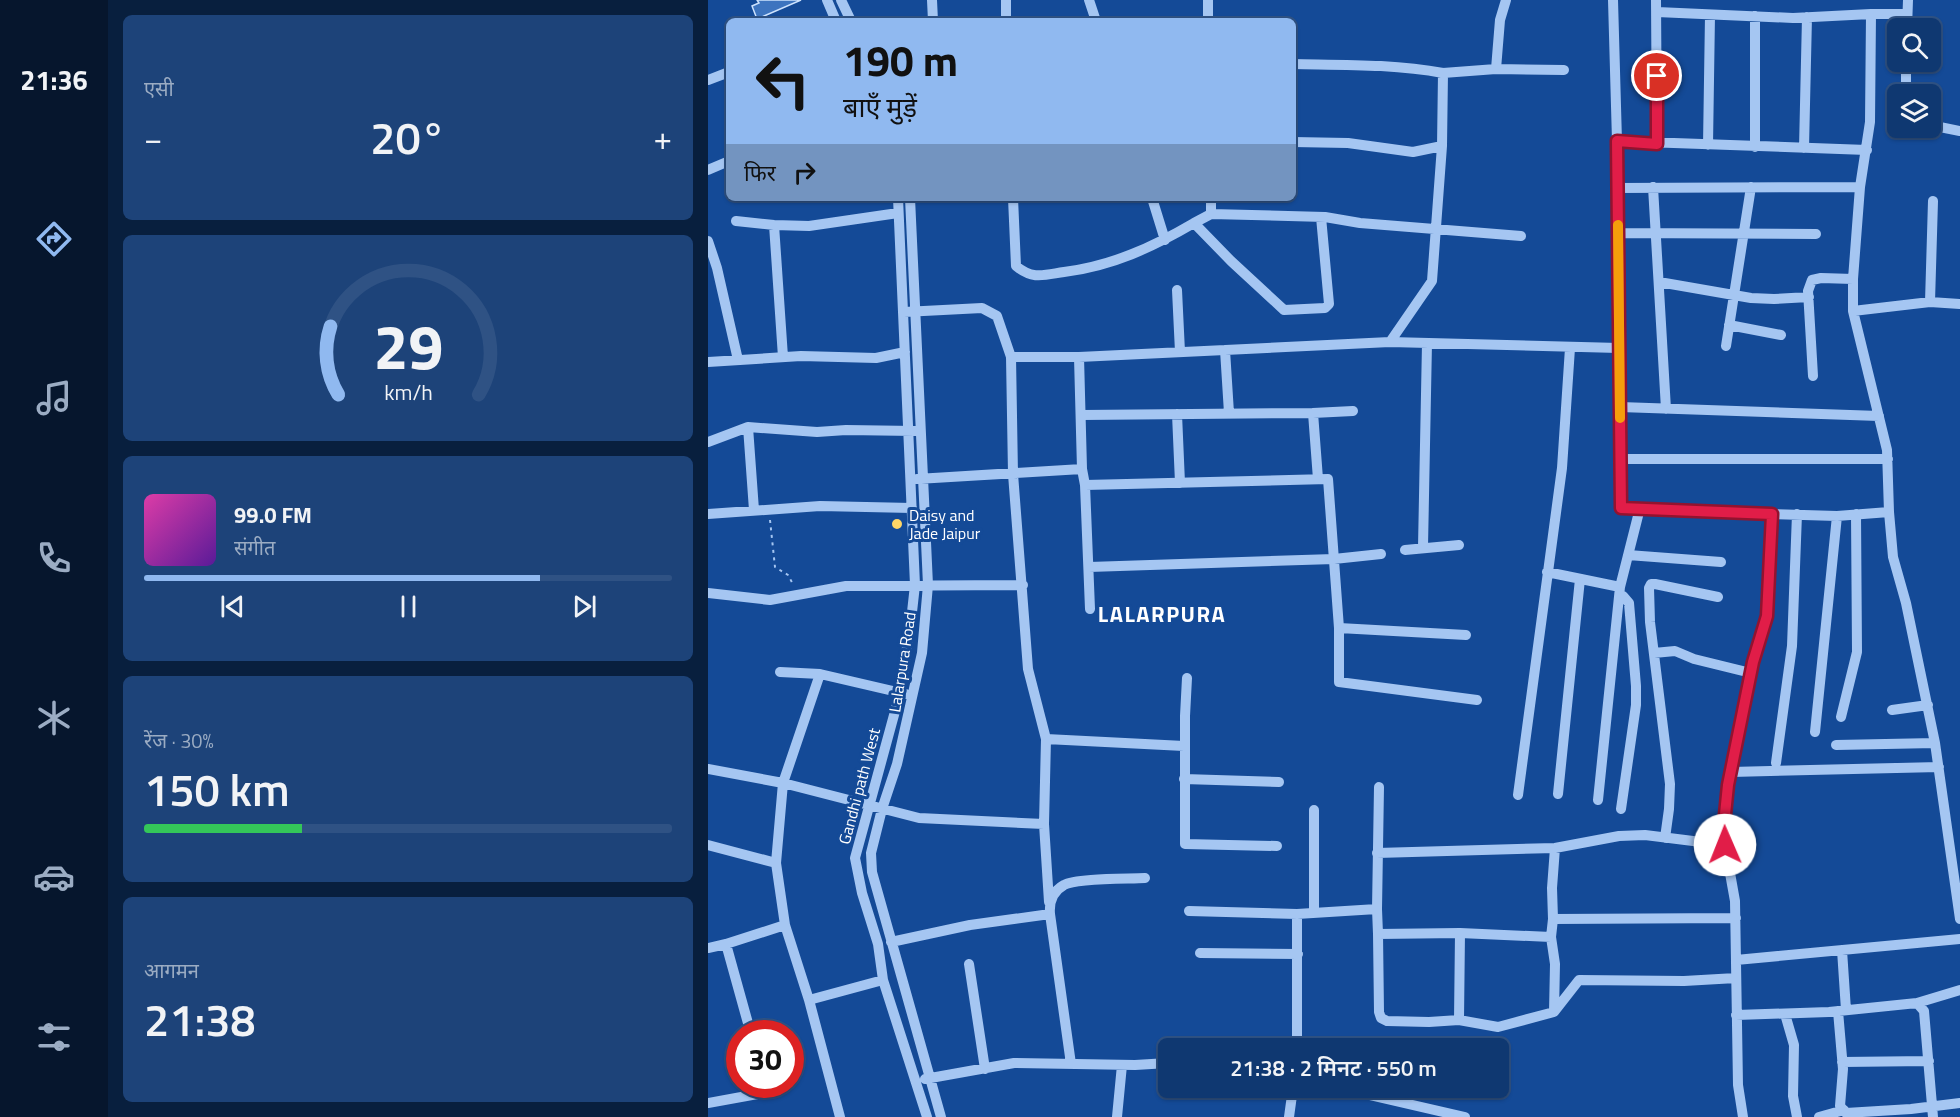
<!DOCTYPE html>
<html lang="hi">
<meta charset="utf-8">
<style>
:root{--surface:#0f3871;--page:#1d4379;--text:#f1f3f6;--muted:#9bacc3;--line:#2f5284;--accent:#90b9f0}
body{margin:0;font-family:"Titillium Web","Noto Sans Devanagari",sans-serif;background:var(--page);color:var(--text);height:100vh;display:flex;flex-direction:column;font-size:22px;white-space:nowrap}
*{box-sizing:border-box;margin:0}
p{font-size:20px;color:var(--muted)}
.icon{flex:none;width:33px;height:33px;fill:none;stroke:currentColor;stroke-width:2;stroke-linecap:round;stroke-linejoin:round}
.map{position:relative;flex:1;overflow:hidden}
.sheet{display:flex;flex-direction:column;gap:15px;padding:15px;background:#081f3e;width:600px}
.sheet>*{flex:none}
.guide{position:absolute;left:18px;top:18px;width:570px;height:183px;border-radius:9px;box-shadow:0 2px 4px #0004,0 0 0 2px var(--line);background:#90b9f0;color:#111;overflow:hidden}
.fabs{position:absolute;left:1179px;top:18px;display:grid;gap:12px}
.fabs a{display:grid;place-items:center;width:54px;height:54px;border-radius:9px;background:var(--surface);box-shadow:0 2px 4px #0004,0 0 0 2px var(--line);font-size:30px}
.speed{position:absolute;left:18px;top:1020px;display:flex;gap:12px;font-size:30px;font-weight:700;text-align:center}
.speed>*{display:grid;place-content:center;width:78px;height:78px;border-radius:50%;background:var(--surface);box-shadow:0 2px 4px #0004,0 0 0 2px var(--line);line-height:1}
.speed .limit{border:9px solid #d22;background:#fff;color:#111}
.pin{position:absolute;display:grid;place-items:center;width:51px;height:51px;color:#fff;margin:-26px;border:3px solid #fff;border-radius:50%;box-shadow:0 2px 6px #0007}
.me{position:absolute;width:66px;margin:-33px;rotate:359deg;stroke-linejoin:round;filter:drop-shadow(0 0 4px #0008)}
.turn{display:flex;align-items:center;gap:21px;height:126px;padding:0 18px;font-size:27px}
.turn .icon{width:78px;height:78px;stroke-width:2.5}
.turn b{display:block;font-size:42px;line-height:51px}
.then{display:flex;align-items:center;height:57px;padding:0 18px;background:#0003;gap:12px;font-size:22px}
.big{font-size:45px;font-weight:600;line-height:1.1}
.sheet .card{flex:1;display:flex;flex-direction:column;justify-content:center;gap:9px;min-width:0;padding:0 21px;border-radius:9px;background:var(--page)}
.sheet .dial{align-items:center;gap:0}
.dial svg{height:156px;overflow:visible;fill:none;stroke:var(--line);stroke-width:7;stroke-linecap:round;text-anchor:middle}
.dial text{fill:var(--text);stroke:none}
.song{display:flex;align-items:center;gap:18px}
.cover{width:72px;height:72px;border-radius:9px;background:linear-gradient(135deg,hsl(320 70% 55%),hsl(270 70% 35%))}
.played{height:6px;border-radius:3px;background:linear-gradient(90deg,var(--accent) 75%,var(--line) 75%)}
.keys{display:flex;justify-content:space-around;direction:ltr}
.heat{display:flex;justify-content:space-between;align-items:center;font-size:33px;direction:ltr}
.charge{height:9px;border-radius:4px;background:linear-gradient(90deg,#34c759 30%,var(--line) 0)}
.trip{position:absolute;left:450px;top:1038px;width:351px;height:60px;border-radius:9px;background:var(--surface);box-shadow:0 2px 4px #0004,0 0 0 2px var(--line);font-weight:600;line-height:60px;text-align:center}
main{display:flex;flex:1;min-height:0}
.tabs{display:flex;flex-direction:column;width:108px;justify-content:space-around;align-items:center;background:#06162d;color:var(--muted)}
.tabs .icon{width:42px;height:42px}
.tabs .selected{color:var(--accent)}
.tabs b{font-size:27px;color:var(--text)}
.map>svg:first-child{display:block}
</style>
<main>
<nav class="tabs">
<b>21:36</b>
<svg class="icon selected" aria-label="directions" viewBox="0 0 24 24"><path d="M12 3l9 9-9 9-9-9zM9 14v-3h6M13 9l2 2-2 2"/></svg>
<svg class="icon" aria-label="music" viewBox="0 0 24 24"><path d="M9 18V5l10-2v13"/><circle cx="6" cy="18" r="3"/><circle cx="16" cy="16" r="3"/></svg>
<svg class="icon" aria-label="phone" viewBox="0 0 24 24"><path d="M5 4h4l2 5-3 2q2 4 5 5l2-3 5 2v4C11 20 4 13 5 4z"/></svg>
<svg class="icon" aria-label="climate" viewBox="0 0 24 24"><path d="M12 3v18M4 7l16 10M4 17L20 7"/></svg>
<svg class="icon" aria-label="car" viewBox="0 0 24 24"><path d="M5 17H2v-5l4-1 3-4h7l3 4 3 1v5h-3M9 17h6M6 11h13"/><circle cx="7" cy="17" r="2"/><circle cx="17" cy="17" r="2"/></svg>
<svg class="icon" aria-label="filters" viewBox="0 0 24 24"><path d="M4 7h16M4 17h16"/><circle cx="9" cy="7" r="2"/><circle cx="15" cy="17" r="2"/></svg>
</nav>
<section class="sheet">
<div class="card"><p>एसी</p>
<div class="heat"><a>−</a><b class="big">20°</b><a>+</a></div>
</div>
<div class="card dial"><svg viewBox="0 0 100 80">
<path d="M14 69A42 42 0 1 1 86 69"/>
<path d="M14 69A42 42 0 0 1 10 34" stroke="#90b9f0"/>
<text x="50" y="56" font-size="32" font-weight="700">29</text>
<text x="50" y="72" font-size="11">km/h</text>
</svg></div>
<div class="card">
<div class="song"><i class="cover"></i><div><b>99.0 FM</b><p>संगीत</p></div></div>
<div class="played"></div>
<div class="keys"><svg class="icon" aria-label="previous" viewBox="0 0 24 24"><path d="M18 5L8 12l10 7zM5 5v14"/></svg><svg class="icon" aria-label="pause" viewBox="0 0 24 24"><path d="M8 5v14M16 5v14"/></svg><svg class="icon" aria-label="next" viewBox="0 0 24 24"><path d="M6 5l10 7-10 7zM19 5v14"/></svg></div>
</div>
<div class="card"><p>रेंज · 30%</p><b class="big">150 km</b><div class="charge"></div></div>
<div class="card"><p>आगमन</p><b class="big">21:38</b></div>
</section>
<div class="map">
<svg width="1252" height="1117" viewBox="0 0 1252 1117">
<rect width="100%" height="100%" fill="#144a97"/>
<path fill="#3d74bf" stroke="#cde2fd" stroke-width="1.5" d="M49,0H93L49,19L44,6L51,3Z"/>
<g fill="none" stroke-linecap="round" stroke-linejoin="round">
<path stroke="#a5c6f2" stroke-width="2" stroke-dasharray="3 4.5" stroke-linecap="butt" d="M62,520L67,567L80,575L86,586"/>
<path stroke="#a5c6f2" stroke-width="10" d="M119,0L128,21
M133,0L143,21
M224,0L225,21
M298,0V21
M381,0L388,21
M500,0V21
M905,0L909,141L913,508L1064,514
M948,0L949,144
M949,12L1085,18L1163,14H1199
M1163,14L1162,122L1152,187L1145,279V311L1179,450L1181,512
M1199,28L1200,0
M585,64C635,65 686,64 735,73
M788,69L792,20L798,0
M0,80L21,72
M1198,94V62
M1222,125L1252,131
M909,141L1159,150
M585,142L640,143L705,152L734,146
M1000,145L1002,15
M1047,147V16
M1096,148L1099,17
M0,170L21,161
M945,187L958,409
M909,188L1152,187
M190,198L207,585L203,621L192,693L147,858L154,893L170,944L175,980L219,1117
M202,198L220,585L214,653L189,764L174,809L163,853L164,872L233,1117
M305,198L308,266C325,280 336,275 356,272C404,266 445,247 486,223L523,261L576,310L617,308L621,304L613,217
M444,198L457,240
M503,214L617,217L652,223L813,236
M28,221L66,225L101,226L190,213
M486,223L503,214V198
M66,225L75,357
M910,233L1108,234
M0,241L9,268L30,360
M951,282L1043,298L1066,299L1101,297
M469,290L472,352
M1222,302L1225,201
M1145,311L1222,302L1252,304
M1021,325L1073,335
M682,342L724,281L734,146L735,73L788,69L856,70
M1018,346L1043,187
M517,350L521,413
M303,357H371L682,342L911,348
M371,357L374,469L377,485L382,609
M0,362L93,356L168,358L197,352
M1105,376L1100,291L1104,280L1113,278L1145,279
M912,407L1171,416
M605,413L610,479
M469,414L472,483
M374,415L605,413L645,411
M40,427L46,510
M0,442L40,427L109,432L138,430L207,431
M913,459H1180
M209,479L374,469
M377,485L620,479L631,628V682L769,700
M0,514L112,506L204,508
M715,547L719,343
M697,550L751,545
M920,555L1013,562
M381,567L626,559L673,554
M839,572L912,587
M0,593L62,600L138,586L315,585
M912,596H915L921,603L928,686V705L913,809
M631,628L758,635
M946,653L967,651L986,659L1043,673
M72,672L112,674L198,694
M479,678L477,716V844L569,846
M1184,710L1220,705
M1133,717L1149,652L1148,514
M1107,732L1129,516
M338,739L476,746
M1128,745L1227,743
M1068,763L1084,646L1089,514
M0,769L75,783L112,674
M1023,772L1231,767
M476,779L571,782
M850,794L872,579
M810,795L854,468L862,348
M890,800L912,587L932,508
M606,810V913
M336,824L341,902
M957,838L961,809L962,784L942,622L941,588L943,584H947L1010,597
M0,845L68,863
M669,853L847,848L911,836L937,835L1017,845
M669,909L671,787
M481,911L589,914L669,909L670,934L752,933L843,937
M342,914C341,902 345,891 356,885C368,878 420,879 437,878
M589,914V1048
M845,919L1028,918
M670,934L671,1012L673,1018L679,1021L721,1022L751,1020L790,1027L846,1012L871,980L976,981L1028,978
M183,942L262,925L342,914L363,1064
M0,948L18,944
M1134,950L1138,1010
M492,953L590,954
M1028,960L1252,939
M261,964L277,1069
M175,980L101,1000L77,925L68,863L75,783L211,818L336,824L338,739L320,669L305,474L303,357L289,316L274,308L196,312
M101,1000L132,1117
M1209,1003L1252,990
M1130,1011L1135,1069L1132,1106L1138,1113L1203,1109L1252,1103
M846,1012L847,964L843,937L845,919L844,888L847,848
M1077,1014L1086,1045L1085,1096L1089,1117
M1028,1015L1121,1012L1209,1003L1216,1011L1225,1117
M751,1020L752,933
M43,1034L18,944L77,925
M1134,1062L1221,1061
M217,1079L306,1063L427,1065L460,1063
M631,1088L757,1117
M0,1103L55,1093L57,1089L56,1084
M409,1117L414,1065
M581,1117L585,1088
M1035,1117L1030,1085L1027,901L1015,834L1020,785L1045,662L1059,616L1064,514L1129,516L1181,512L1185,557L1198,603L1227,743L1252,919
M1111,1117L1136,1110"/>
</g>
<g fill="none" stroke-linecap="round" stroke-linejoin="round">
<defs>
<path id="route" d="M949,76V144L909,141L913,508L1064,514L1059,616L1045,662L1020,785L1015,834L1017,845"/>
</defs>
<use href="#route" stroke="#92132f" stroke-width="15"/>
<use href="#route" stroke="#e11d48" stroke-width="10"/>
<path stroke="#f59e0b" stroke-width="10" d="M910,225L912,418"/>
</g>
<circle fill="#ffd667" stroke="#144a97" stroke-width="2" cx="189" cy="524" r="6"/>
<g text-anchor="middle" stroke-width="6" stroke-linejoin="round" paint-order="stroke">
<g font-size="16" fill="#fff" stroke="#144a97" text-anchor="start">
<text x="201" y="521">Daisy and<tspan x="201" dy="18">Jade Jaipur</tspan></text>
</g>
<g font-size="16" fill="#fff" stroke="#144a97">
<text transform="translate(194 662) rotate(-81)" y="6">Lalarpura Road</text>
<text transform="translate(151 786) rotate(-75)" y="6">Gandhi path West</text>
</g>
<g font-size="22" font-weight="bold" letter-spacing="1.5" fill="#fff" stroke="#144a97">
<text x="454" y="622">LALARPURA</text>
</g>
</g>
</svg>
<div class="fabs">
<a><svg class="icon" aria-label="search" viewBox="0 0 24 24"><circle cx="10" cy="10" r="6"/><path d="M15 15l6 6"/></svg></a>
<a><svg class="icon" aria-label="layers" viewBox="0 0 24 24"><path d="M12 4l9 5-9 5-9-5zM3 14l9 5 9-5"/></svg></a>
</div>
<div class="speed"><div class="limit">30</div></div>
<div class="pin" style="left:949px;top:76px;background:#d93025"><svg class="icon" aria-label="arrive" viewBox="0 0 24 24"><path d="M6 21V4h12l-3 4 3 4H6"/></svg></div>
<svg class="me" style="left:1017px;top:845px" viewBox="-20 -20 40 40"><circle r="19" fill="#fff"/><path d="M0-13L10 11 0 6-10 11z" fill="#e11d48"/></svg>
<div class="trip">21:38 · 2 मिनट · 550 m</div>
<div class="guide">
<div class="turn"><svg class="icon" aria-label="left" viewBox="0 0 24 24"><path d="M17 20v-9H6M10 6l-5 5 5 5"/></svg><div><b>190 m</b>बाएँ मुड़ें</div></div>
<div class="then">फिर<svg class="icon" aria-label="right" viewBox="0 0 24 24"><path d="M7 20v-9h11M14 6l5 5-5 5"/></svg></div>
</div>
</div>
</main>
